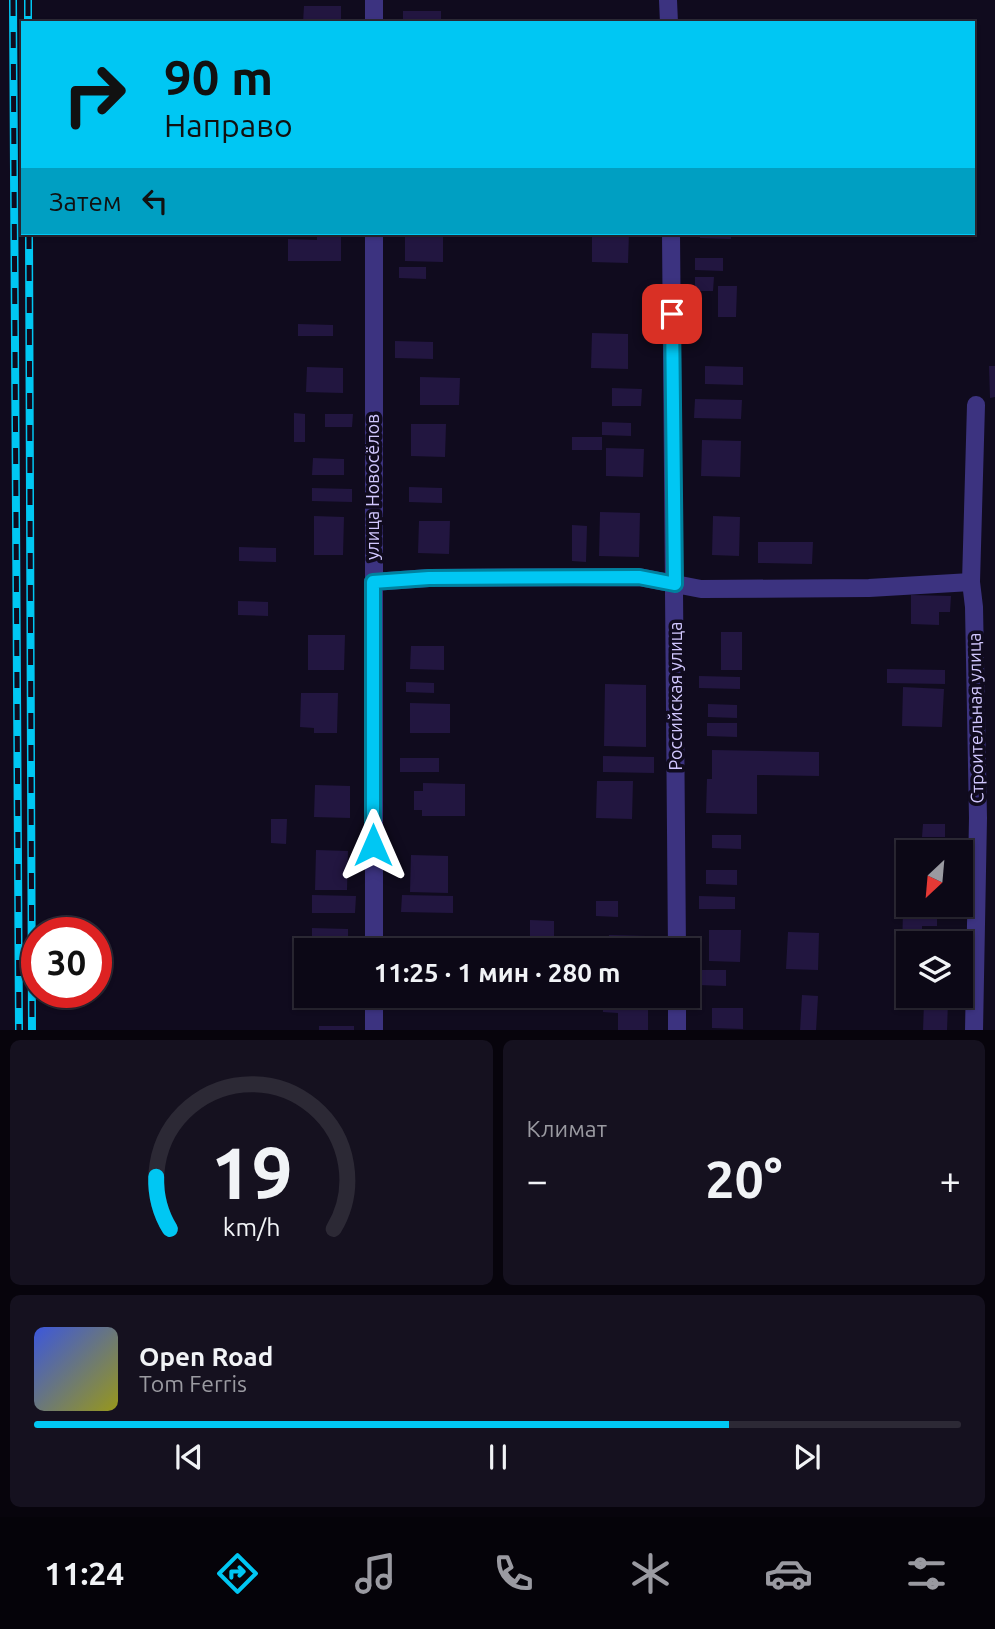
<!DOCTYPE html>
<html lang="ru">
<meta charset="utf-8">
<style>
:root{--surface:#0c0816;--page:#15111f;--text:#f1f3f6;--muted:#9a9aa1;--line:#2c2935;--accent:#00c7f3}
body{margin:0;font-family:Ubuntu,sans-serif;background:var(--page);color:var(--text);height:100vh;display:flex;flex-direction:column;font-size:26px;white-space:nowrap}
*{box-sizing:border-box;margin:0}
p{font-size:23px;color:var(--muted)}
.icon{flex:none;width:38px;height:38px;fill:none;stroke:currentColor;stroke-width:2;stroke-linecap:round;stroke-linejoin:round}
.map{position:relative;height:1030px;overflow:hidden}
.sheet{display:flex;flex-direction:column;gap:10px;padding:10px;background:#07040c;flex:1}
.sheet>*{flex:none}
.top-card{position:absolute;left:21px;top:21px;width:954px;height:214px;border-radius:0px;box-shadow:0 2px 5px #0004,0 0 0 2px var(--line);background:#00c7f3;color:#111;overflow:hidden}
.needle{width:46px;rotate:206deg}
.fabs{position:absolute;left:896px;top:840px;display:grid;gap:14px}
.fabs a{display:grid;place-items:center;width:77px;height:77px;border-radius:0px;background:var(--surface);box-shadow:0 2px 5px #0004,0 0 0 2px var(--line);font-size:35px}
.speed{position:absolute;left:21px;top:917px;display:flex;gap:14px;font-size:35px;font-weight:700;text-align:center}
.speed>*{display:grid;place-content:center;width:91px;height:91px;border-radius:50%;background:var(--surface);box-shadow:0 2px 5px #0004,0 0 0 2px var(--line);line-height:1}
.speed .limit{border:10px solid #d22;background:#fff;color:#111}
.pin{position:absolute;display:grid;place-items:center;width:60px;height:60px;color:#fff;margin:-30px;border-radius:14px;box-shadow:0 4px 10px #0006}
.me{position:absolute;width:77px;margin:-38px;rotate:0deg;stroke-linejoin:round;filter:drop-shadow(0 0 5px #0008)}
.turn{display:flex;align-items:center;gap:24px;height:147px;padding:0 28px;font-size:32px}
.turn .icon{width:91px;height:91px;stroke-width:2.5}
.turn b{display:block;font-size:49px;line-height:60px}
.then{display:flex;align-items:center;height:66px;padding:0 28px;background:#0003;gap:14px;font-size:26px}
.big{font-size:52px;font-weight:600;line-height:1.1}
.sheet .card{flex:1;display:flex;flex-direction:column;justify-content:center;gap:10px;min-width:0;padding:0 24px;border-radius:10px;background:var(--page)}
.sheet .dial{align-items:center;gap:0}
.dial svg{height:182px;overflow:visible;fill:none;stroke:var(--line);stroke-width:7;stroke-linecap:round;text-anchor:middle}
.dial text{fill:var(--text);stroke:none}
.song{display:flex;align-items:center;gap:21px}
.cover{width:84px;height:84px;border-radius:10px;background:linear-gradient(135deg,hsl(230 70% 55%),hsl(60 70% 35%))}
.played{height:7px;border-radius:4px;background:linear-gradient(90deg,var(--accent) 75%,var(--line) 75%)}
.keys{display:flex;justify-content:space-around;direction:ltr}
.heat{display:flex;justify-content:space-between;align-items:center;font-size:38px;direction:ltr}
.sheet .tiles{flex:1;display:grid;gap:10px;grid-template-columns:1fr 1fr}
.card:last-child{grid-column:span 2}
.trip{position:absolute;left:294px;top:938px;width:406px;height:70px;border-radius:0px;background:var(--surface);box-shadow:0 2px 5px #0004,0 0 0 2px var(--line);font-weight:600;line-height:70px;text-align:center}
.menu{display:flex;height:112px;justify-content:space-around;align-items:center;background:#050309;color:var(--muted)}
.menu .icon{width:49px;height:49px}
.menu .on{color:var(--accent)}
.menu b{font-size:32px;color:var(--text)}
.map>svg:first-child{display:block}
</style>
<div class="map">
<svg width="995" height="1031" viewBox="0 0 995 1031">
<rect width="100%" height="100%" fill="#100b1e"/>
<path fill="#221640" d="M304,6H341V23H303Z
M403,11H441V23H403Z
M317,233H341V261H288V239L317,240Z
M405,233H443V262L405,261Z
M592,233H629L628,263L592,262Z
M700,233H731V239L700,238Z
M695,258H723V271L695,270Z
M399,267H426V279L399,278Z
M695,277H714L713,291H695Z
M718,286H737L736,317H718Z
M298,324L333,325V336H298Z
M592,333L628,334V369L591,368Z
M395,341L433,342V359L395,358Z
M705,366L743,367V385L705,384Z
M989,366H995V397L990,398Z
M307,367L343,368V393L306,392Z
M420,377L460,378L459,405H420Z
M612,388L642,389L641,406H612Z
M695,399L742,400L741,419L694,418Z
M294,413L305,414V442H294Z
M325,414H353L352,427H325Z
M602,422L631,423V436L602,435Z
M411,424H446L445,457L411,456Z
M572,437H602V450H572Z
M702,440L741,441L740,477L701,476Z
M606,448L644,449L643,477L606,476Z
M313,458L344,459V475H312Z
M409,487L442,488V503L409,502Z
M312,488L352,489V502L312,501Z
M600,512L640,513L639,557L599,556Z
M314,516L344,517L343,555H314Z
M713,516L740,517L739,556L712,555Z
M419,521H450L449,554L418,553Z
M572,525L587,526L586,562L572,561Z
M758,542H813L812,564L758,563Z
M239,547L276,548V562L239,561Z
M911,595L951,596L950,612H939V625L911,624Z
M238,601L268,602V616L238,615Z
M721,632H742V670H721Z
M308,635H345L344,670H308Z
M411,646H444V670L410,669Z
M887,669L945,670V684L887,683Z
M699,676L740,677V689L699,688Z
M406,682L434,683V693L406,692Z
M605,684L646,685V747L604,746Z
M903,687L944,689L942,727L902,726Z
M301,693H338L337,733H314V728L300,727Z
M410,703L450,704V733H410Z
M708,704L737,705V718L708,717Z
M707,723H737V737L707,736Z
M712,750L819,752V776L757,775V814L706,813L707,779H712Z
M603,756L654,757V773L603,772Z
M400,758H439V772H400Z
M597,781H633L632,819L596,818Z
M423,783L465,784V816H422V810H414V791H423Z
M315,785L350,786V818L314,817Z
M271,819H287L286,844L271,843Z
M923,824H945V837H922Z
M712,835H741V849L712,848Z
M316,850L348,851L347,890H315Z
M411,855L448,856V893L410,892Z
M706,870H737V885L706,884Z
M312,895L356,896L355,913H312Z
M402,895L453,896V913L401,912Z
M699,896L735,897V909H699Z
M596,901H618V917L596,916Z
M903,909L937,910V926H922V936H937V943H908V954H902Z
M530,920L554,921V950H530Z
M312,928L348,929V950H312Z
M709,930H741L740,962L709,961Z
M788,932L819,933L818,970L786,969Z
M609,935L647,936V950H609Z
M699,970H726V986L698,985Z
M802,995L818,996L816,1031H800Z
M603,996H648V1030H618V1013L603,1012Z
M924,1002H948L947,1031H923Z
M712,1008H743V1029L712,1028Z
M319,1026H354V1031H319Z"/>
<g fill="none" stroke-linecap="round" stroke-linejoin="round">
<path stroke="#3c3380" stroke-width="18" d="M668,0L669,23
M374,23V0
M374,233V950
M671,233L677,950
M373,582L429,578L639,577L701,589L869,588L971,582
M374,996V1031
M677,996V1031
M974,1031L978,818L974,607L971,582L976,405"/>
<defs>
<path id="rail" d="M13,0L19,1031
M28,0V23
M29,233L32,1031"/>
</defs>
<use href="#rail" stroke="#00c7f3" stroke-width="8"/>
<use href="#rail" stroke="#100b1e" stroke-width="5" stroke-dasharray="16" stroke-linecap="butt"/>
</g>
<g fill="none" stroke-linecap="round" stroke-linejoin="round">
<defs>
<path id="route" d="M373,845V582L429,578L639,577L675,584L672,314"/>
</defs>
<use href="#route" stroke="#00819e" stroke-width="18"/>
<use href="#route" stroke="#00c7f3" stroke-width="12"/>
</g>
<g text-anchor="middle" stroke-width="7" stroke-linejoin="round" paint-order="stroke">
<g font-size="18" fill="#d2c8ff" stroke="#100b1e">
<text transform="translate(373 487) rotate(-90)" y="6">улица Новосёлов</text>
<text transform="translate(676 696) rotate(-90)" y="6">Российская улица</text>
<text transform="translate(976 718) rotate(-91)" y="6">Строительная улица</text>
</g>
</g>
</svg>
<div class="fabs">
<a><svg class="needle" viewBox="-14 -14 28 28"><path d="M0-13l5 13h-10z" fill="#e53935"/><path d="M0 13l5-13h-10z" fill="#9a9aa1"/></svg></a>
<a><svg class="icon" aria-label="layers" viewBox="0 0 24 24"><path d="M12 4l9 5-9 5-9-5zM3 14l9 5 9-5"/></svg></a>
</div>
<div class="speed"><div class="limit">30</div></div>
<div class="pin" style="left:672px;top:314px;background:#d93025"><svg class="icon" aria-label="arrive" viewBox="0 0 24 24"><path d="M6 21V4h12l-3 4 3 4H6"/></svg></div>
<svg class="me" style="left:373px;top:845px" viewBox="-20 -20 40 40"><path d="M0-17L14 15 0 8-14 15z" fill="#00c7f3" stroke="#fff" stroke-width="4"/></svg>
<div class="trip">11:25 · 1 мин · 280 m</div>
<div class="top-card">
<div class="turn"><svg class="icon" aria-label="right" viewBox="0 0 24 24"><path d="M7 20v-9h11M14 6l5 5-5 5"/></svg><div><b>90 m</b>Направо</div></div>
<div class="then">Затем<svg class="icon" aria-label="left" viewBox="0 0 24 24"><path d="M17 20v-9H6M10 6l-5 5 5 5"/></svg></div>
</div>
</div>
<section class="sheet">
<div class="tiles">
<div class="card dial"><svg viewBox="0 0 100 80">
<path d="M14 69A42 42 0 1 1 86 69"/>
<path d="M14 69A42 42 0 0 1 8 46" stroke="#00c7f3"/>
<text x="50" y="56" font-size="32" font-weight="700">19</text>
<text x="50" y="72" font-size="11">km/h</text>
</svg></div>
<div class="card"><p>Климат</p>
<div class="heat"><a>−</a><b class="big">20°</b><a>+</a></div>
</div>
<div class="card">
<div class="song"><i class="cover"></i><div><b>Open Road</b><p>Tom Ferris</p></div></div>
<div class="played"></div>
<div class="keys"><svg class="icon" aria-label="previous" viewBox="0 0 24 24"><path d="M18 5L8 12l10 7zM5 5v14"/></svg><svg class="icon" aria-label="pause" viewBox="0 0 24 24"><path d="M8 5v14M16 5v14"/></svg><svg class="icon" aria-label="next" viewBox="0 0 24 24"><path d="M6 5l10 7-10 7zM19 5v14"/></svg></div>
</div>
</div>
</section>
<nav class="menu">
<b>11:24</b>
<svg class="icon on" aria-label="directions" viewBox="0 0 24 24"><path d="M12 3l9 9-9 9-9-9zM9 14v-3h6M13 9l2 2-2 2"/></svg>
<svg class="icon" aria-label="music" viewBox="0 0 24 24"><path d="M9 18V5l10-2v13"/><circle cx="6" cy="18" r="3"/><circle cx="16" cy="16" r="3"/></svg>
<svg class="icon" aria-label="phone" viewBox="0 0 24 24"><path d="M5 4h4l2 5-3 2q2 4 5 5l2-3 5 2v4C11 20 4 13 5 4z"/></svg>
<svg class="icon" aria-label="climate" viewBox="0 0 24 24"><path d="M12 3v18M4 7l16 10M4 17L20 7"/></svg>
<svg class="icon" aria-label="car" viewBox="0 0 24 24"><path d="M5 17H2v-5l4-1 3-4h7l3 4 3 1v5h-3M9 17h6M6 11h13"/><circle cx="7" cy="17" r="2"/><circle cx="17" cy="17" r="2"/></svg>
<svg class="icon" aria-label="filters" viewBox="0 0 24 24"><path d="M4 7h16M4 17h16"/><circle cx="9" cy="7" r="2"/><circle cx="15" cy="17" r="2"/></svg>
</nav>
